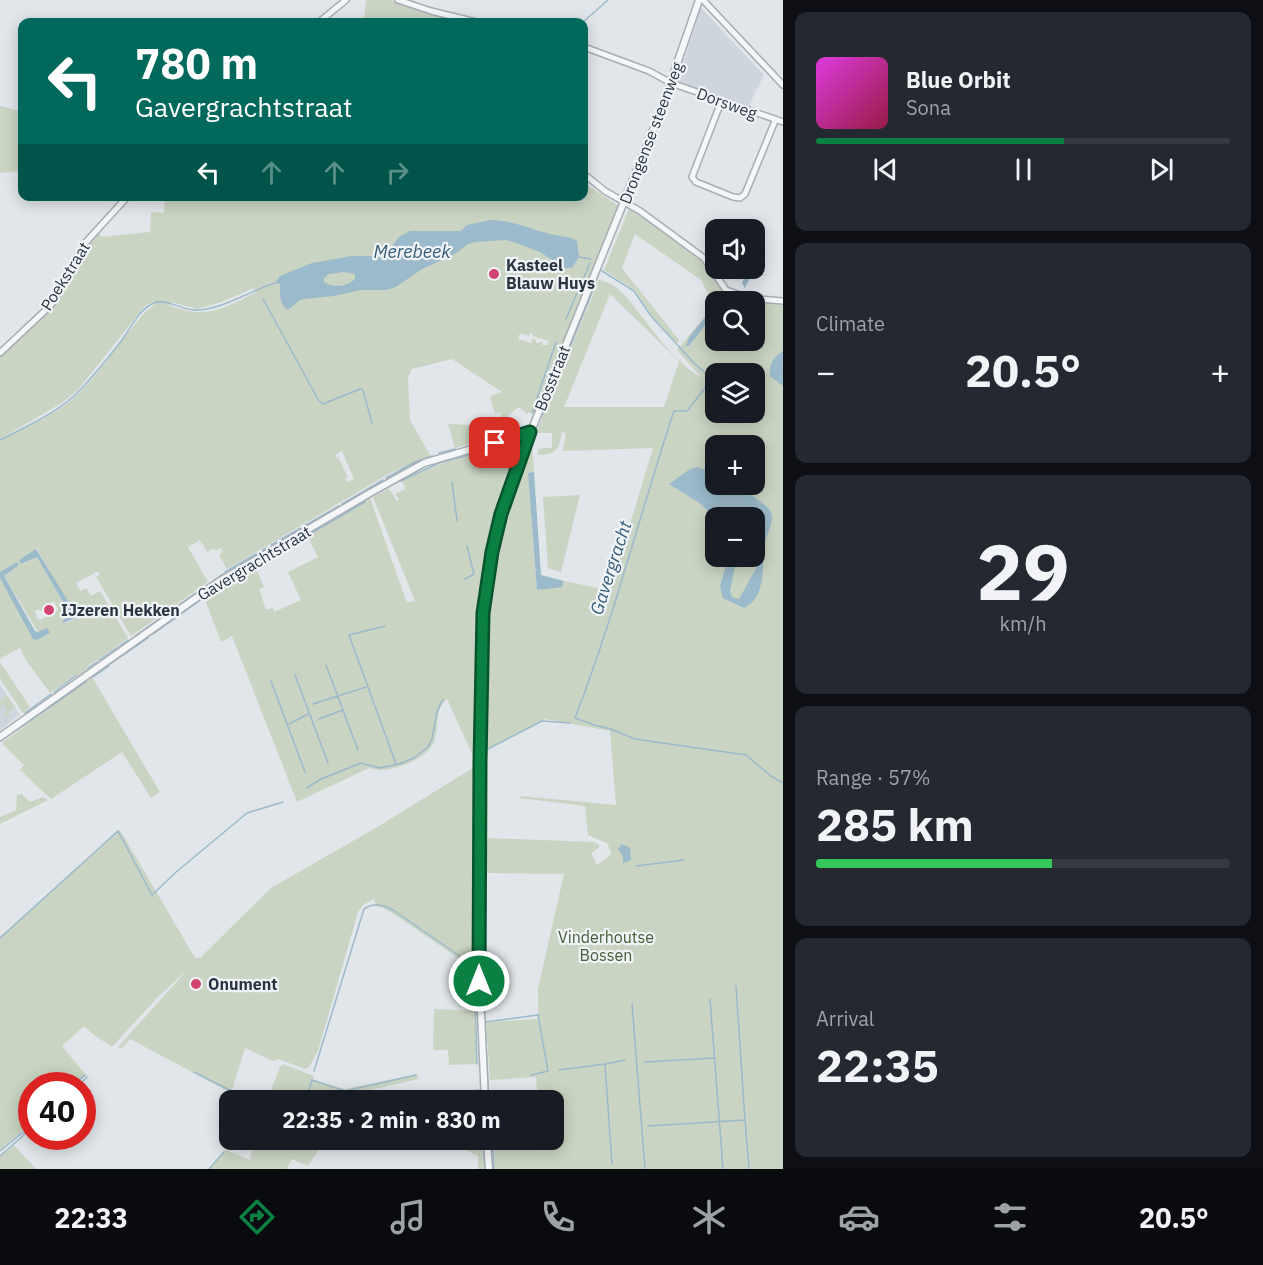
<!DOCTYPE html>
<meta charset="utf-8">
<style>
:root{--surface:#171b24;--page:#242831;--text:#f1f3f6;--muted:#9ea1a6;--line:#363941;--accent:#0b8043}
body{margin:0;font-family:"IBM Plex Sans",sans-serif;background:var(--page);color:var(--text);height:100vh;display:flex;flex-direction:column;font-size:22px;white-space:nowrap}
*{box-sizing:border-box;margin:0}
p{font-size:20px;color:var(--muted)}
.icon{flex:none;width:33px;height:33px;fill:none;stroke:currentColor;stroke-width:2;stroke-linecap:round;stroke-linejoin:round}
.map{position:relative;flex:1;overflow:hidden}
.drawer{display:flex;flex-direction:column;gap:12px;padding:12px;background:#0d0f14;width:480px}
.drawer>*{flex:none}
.banner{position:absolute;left:18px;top:18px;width:570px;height:183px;border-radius:12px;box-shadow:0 3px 15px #0003;background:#00695c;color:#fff;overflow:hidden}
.buttons{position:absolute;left:705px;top:219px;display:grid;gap:12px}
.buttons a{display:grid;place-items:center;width:60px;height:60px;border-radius:12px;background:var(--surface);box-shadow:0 3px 15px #0003;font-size:30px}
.speed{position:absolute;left:18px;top:1072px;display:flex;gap:12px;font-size:30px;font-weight:700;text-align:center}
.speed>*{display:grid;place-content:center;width:78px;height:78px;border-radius:50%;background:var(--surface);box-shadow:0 3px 15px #0003;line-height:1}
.speed .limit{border:9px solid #d22;background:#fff;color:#111}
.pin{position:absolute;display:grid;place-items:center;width:51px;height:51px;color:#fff;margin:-26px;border-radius:12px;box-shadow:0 3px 9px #0006}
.me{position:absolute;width:66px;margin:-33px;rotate:0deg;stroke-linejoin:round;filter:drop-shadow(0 0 4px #0008)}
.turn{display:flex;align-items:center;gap:21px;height:126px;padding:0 18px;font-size:27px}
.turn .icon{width:78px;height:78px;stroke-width:2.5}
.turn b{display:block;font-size:42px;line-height:51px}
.lanes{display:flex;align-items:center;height:57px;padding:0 18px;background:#0003;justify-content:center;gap:30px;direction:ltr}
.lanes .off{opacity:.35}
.big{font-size:45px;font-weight:700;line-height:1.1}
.drawer .card{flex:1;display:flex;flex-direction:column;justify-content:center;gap:9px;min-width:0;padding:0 21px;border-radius:12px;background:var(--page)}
.drawer .dial{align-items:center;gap:0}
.dial b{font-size:78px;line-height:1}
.song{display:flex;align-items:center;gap:18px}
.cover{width:72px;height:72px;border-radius:9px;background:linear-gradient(135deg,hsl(300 70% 55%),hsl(340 70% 35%))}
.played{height:6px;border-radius:3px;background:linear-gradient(90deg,var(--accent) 60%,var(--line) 60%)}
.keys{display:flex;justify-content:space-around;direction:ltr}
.heat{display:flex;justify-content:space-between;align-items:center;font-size:33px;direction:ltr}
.charge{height:9px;border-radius:4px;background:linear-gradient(90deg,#34c759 57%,var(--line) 0)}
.trip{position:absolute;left:219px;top:1090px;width:345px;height:60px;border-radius:12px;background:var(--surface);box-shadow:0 3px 15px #0003;font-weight:700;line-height:60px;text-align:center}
.tabs{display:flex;height:96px;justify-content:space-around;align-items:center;background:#090b0e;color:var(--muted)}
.tabs .icon{width:42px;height:42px}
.tabs .selected{color:var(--accent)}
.tabs b{font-size:27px;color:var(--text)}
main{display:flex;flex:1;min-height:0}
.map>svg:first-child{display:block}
</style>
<main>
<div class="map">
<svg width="783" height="1169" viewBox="0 0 783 1169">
<rect width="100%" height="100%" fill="#e1e6ea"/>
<path fill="#cfd5dc" d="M701,8L764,75L748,107L677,81Z
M0,684L20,715L0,730Z"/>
<path fill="#c9d4c2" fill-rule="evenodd" d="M366,0H390L406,7L460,22H364Z
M0,106L20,111L22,171L0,173Z
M584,183L619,206L534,414L529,412L527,414L519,407L503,419L500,412L495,414L490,396L502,392L452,359L412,369L408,377L410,420L431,457L392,472L227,569L219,555L223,552L221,548L215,551L214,548L207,552L200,540L188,547L208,582L131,636L96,577L100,575L98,571L76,583L80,591L86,588L91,596L100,591L128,638L87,667L88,670L79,676L77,674L50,693L26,660L20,648L0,659V578L36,640L38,632L4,576L19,565L17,562L0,572V440C27,426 58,415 80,392C96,376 110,357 124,338C134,326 142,313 155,304L153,301L144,307L77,391L60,404L0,439V355L39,319L97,231L102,237L150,232L151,212L164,213L165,196H584ZM254,288L256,292C225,309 204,320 169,305L171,302L197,309L221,302ZM520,333L529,336L530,333L533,334V336L549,341L548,345H542L543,342H540L539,343H536V340L532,339L531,343L518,339ZM342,451L354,479L348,482L345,479L348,477L338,457L336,458L335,455ZM37,549L76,618L67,623L63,622L70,614L37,557L22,564L19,560ZM54,601L58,610L40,620L37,618L35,611L39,609L40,611Z
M629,209L650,222L705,264L722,290L712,301L701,280L635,234L622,268L679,340L677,343L652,316L635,290L604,270Z
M599,280C622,285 630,303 644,319C657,337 681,367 701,377L677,350L715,304L716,340H754L755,302L783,305V1169H495L493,1140H554V1101H538L536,1077L490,1080L486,1022L538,1019V989L564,874L486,873L485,838L594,842L599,845V848L591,853L597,865L612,854L607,843L588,835L585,806L520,798L521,796L616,805L610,731L545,719L486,750C486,710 485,670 487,631C491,565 511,502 532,440L534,472L528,473L537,590L564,584V581L612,591L611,587L653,448L563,451L566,433L562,432C559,449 557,454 538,455V450L542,448H552V433H536ZM610,294L679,361L664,407H564ZM716,374H754V412H716ZM716,446H754V484H716ZM716,518H754V556H716Z
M448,424L471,425L475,442L455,448Z
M513,443L517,445V451L494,523L483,567L477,672L476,758L473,756L447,699C433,710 440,730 433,744C424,761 387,775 369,768L297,802L232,636L221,642L204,597L226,582L255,566L264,587L259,589L266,610L273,608L274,612L301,600L288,572L318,557L307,535L370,498L407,603L415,601L373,497L389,489L397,501L399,499L395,494L406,489L402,482C436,462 475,454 513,443Z
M580,495L561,572L548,568L543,497Z
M0,662L30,707L23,713L0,679Z
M92,677L160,792L151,798L122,752L51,799L20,770L24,765L2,743Z
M7,696L15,707L8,712L10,716L7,718L4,713L7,712L4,708L6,707L4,704L0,707V701Z
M476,766L474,969L394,914L383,908L376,906L374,899L363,905L358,912L318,1051L309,1067L305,1069L278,1059L273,1061L245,1048L231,1093L130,1039L121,1049L118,1047L189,968L157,998L112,1047C103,1040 92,1035 84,1026L62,1046L86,1075L74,1086H32L31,1124L0,1150V937L120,830L195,958H200L271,888L379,826Z
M22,794L30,802L43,797L48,800L0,824V817L16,810L17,795Z
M434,1009L475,1011L477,1064L449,1065L448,1050H433Z
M283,1064L314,1076L313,1080L345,1089L417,1074L418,1079L358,1093L353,1101H267L280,1067Z
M480,1089V1101H428L433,1098L440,1099L451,1093Z
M255,1140H325L308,1166L292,1159L287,1169H209L226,1150L250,1160Z
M467,1140L471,1142L473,1140H483L485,1169H478V1156L463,1148Z
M14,1145L36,1169H0V1157Z"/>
<path fill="#9bbacb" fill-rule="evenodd" d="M490,220C515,221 527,228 550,234C559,236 568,236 577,241L579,257L572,268H565L540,252L516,243L506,240L475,242L468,244L455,254L422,269L396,287L386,290H361L334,296L304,299L300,300L288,310C279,304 280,294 280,284L275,283L280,276L312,263L352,256H374L388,251L399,237L410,231H461L467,225ZM344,272L355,274V279C347,287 333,288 324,282V278L329,274Z
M755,253L761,255L762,260L751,275L745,288L742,283L748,269L754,268Z
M715,306V312L689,346H686L689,337Z
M783,351V386L770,376C769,364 773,357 783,351Z
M698,467L715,473L716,484C721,484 729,483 734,484C739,486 765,504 769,509C777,520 766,534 764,545C762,566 767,597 744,608L723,598L720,586L729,556L737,557L730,591L732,597L739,599L757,567L758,556L755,547L754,518L715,519L701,504L669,484L690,469Z
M534,472L541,575L564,581L562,587L537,590L528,473Z
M36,549L76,614V618L63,623V621L70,614L37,557L21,564L19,560Z
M17,562L19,565L4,576L35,631L38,632L47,628L50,633L37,640L33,639L0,578V572Z
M622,844L630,848L631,860L623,863V856L618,849Z"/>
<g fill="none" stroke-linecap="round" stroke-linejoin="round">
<path stroke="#9bbacb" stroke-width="1.5" d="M583,22L608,0
M579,257L591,259
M602,271L634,291L651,316L695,364L709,376V383L687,411H674C640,513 614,618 575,718L594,725L611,729L635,739L746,755L771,776L783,783
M263,299L319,401L323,404L360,389L363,390L372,423
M566,319L590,263
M568,352L597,280
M532,413L556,342
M542,416L566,355
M495,438L511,433
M0,440C27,426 60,412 81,389C95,374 109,357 122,340C130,329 138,312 150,305C163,296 179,309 194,310C217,312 252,290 275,283
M475,444L488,440
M488,450L511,443
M439,453L455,449
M386,478L415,462L432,456
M401,481L439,463L484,451
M452,482L457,521
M342,504L383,480
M304,526L339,506
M271,545L301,528
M277,553L365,502
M258,564L274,555
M225,572L268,547
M465,579L474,574L467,546
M213,581L223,574
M216,590L255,566
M385,626L349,635L396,764
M153,634L202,599
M135,636L210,583
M99,660L128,640
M110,664L148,638
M486,664L489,615
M326,665L358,750
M88,668L97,662
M295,675L328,763
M93,677L109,666
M271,681L305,772
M54,692L77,675
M313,704L366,687
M25,713L51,694
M319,719L343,710
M289,724L308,714
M17,730L86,682
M485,748V671
M486,750L542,721L570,723
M476,756V673
M307,788L321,779L361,763L379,768L399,764L414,758L428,747L432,739L437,712L443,699
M485,790V757
M484,832V795
M475,834V770
M636,866L684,860
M483,886L484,838
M0,938L118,831L152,895L175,873L247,813L283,802
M474,956L475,838
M483,968V891
M483,983L484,1016
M736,986L745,1120
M710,999L723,1169
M632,1004L645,1169
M644,1062L715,1058
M605,1064L625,1060
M559,1070L605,1064L612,1164
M314,1071L364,909C373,902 383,905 393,910L474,966L477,1064
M194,1072L251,1101
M488,1085L485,1022L538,1015L548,1071L531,1075
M73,1086L85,1075
M78,1086L87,1077
M479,1090L480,1101
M489,1092V1101
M305,1101L312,1080L345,1091L416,1075
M648,1126L745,1120L749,1169
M483,1140L485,1169
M492,1140L494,1169
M0,1151L32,1125
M0,1156L32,1128
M209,1169L224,1152"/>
<defs>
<path id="minor" d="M398,0L431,11L476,22
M703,0L783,85
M319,22L346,0
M584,47L649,71L671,83L783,122
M721,102L692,177L696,182L733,197L740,198L745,194L775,121
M584,174L605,191L640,211L704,258L726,290L749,298L783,301
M0,353L51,305L86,242L128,196"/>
<path id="tertiary" d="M0,737L220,581L370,493L424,463L530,432
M485,1101L479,969L481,651C485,587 496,527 517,466L661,110L699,0
M487,1140L489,1169"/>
</defs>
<use href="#minor" stroke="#a6aeb4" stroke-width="8"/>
<use href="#tertiary" stroke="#a6aeb4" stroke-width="9"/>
<use href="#minor" stroke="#f4f6f8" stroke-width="5"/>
<use href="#tertiary" stroke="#f4f6f8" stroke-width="6"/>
</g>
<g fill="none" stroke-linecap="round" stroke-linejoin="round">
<defs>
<path id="route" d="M479,981L480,761L483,613L492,552L501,514L530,432L495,443"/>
</defs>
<use href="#route" stroke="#07532c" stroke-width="15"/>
<use href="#route" stroke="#0b8043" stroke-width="10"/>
</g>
<g fill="#d1446f" stroke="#f1f4f7" stroke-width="2">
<circle cx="494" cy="274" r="6"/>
<circle cx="49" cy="610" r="6"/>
<circle cx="196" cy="984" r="6"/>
</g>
<g text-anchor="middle" stroke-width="4.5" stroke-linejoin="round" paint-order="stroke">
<g font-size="16" fill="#293642" stroke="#f1f4f7">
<text transform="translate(727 103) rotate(20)" y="6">Dorsweg</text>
<text transform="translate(651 133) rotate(-69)" y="6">Drongense steenweg</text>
<text transform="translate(65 276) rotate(-58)" y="6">Poekstraat</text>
<text transform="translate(552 378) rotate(-68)" y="6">Bosstraat</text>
<text transform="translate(254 563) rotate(-31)" y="6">Gavergrachtstraat</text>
</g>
<g font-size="16" font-weight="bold" fill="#293642" stroke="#f1f4f7" text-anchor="start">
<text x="506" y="271">Kasteel<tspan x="506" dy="18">Blauw Huys</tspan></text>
<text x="61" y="616">IJzeren Hekken</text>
<text x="208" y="990">Onument</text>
</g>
<g font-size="16" fill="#445e36" stroke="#f1f4f7">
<text x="606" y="943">Vinderhoutse<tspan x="606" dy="18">Bossen</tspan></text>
</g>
<g font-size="18" font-style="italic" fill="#325c77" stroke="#f1f4f7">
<text x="412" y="258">Merebeek</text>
<text transform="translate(611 568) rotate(-72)" y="6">Gavergracht</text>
</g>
</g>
</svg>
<div class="buttons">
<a><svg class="icon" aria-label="sound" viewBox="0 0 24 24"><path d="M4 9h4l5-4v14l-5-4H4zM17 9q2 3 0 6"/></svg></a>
<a><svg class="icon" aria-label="search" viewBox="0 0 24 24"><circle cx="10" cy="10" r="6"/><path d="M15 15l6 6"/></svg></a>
<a><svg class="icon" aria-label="layers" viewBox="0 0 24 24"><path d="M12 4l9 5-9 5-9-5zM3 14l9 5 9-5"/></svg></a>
<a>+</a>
<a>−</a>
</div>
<div class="speed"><div class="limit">40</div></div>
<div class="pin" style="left:495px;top:443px;background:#d93025"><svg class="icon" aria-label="arrive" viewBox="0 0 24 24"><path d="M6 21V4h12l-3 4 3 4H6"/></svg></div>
<svg class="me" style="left:479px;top:981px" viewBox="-20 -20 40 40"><circle r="17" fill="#0b8043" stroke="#fff" stroke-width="3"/><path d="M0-11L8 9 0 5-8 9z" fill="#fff"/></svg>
<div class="trip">22:35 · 2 min · 830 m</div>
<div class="banner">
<div class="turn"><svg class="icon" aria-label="left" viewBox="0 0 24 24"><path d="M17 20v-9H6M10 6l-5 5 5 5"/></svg><div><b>780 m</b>Gavergrachtstraat</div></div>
<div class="lanes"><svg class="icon" aria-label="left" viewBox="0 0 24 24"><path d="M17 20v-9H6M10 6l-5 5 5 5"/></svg><svg class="icon off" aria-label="ahead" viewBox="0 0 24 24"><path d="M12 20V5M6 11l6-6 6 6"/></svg><svg class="icon off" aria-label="ahead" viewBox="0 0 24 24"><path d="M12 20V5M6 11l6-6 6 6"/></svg><svg class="icon off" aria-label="right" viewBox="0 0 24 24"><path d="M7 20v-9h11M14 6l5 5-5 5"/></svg></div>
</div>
</div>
<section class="drawer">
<div class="card">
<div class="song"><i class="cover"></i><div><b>Blue Orbit</b><p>Sona</p></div></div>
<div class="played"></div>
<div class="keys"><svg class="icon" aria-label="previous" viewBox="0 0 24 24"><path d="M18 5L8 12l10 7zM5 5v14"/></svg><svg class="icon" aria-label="pause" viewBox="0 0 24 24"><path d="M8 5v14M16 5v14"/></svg><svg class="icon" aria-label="next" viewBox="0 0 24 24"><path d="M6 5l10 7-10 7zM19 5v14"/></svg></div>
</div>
<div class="card"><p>Climate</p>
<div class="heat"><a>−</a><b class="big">20.5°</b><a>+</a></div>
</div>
<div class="card dial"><b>29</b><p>km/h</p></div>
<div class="card"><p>Range · 57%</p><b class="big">285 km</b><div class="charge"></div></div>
<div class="card"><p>Arrival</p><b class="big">22:35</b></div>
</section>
</main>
<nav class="tabs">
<b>22:33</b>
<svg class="icon selected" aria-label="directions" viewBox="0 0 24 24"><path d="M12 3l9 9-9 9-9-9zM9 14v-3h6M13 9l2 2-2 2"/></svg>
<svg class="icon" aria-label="music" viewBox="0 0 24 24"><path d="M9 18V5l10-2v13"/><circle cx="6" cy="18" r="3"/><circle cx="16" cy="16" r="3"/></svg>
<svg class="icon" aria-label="phone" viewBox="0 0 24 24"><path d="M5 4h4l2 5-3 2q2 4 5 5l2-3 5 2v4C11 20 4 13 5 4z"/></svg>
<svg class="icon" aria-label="climate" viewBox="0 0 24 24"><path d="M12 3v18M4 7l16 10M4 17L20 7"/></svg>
<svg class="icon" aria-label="car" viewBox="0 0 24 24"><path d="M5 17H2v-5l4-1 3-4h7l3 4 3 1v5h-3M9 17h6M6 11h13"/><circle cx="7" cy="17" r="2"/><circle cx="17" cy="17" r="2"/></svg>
<svg class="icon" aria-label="filters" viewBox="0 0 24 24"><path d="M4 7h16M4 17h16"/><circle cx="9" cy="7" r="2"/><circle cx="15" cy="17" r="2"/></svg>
<b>20.5°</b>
</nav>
